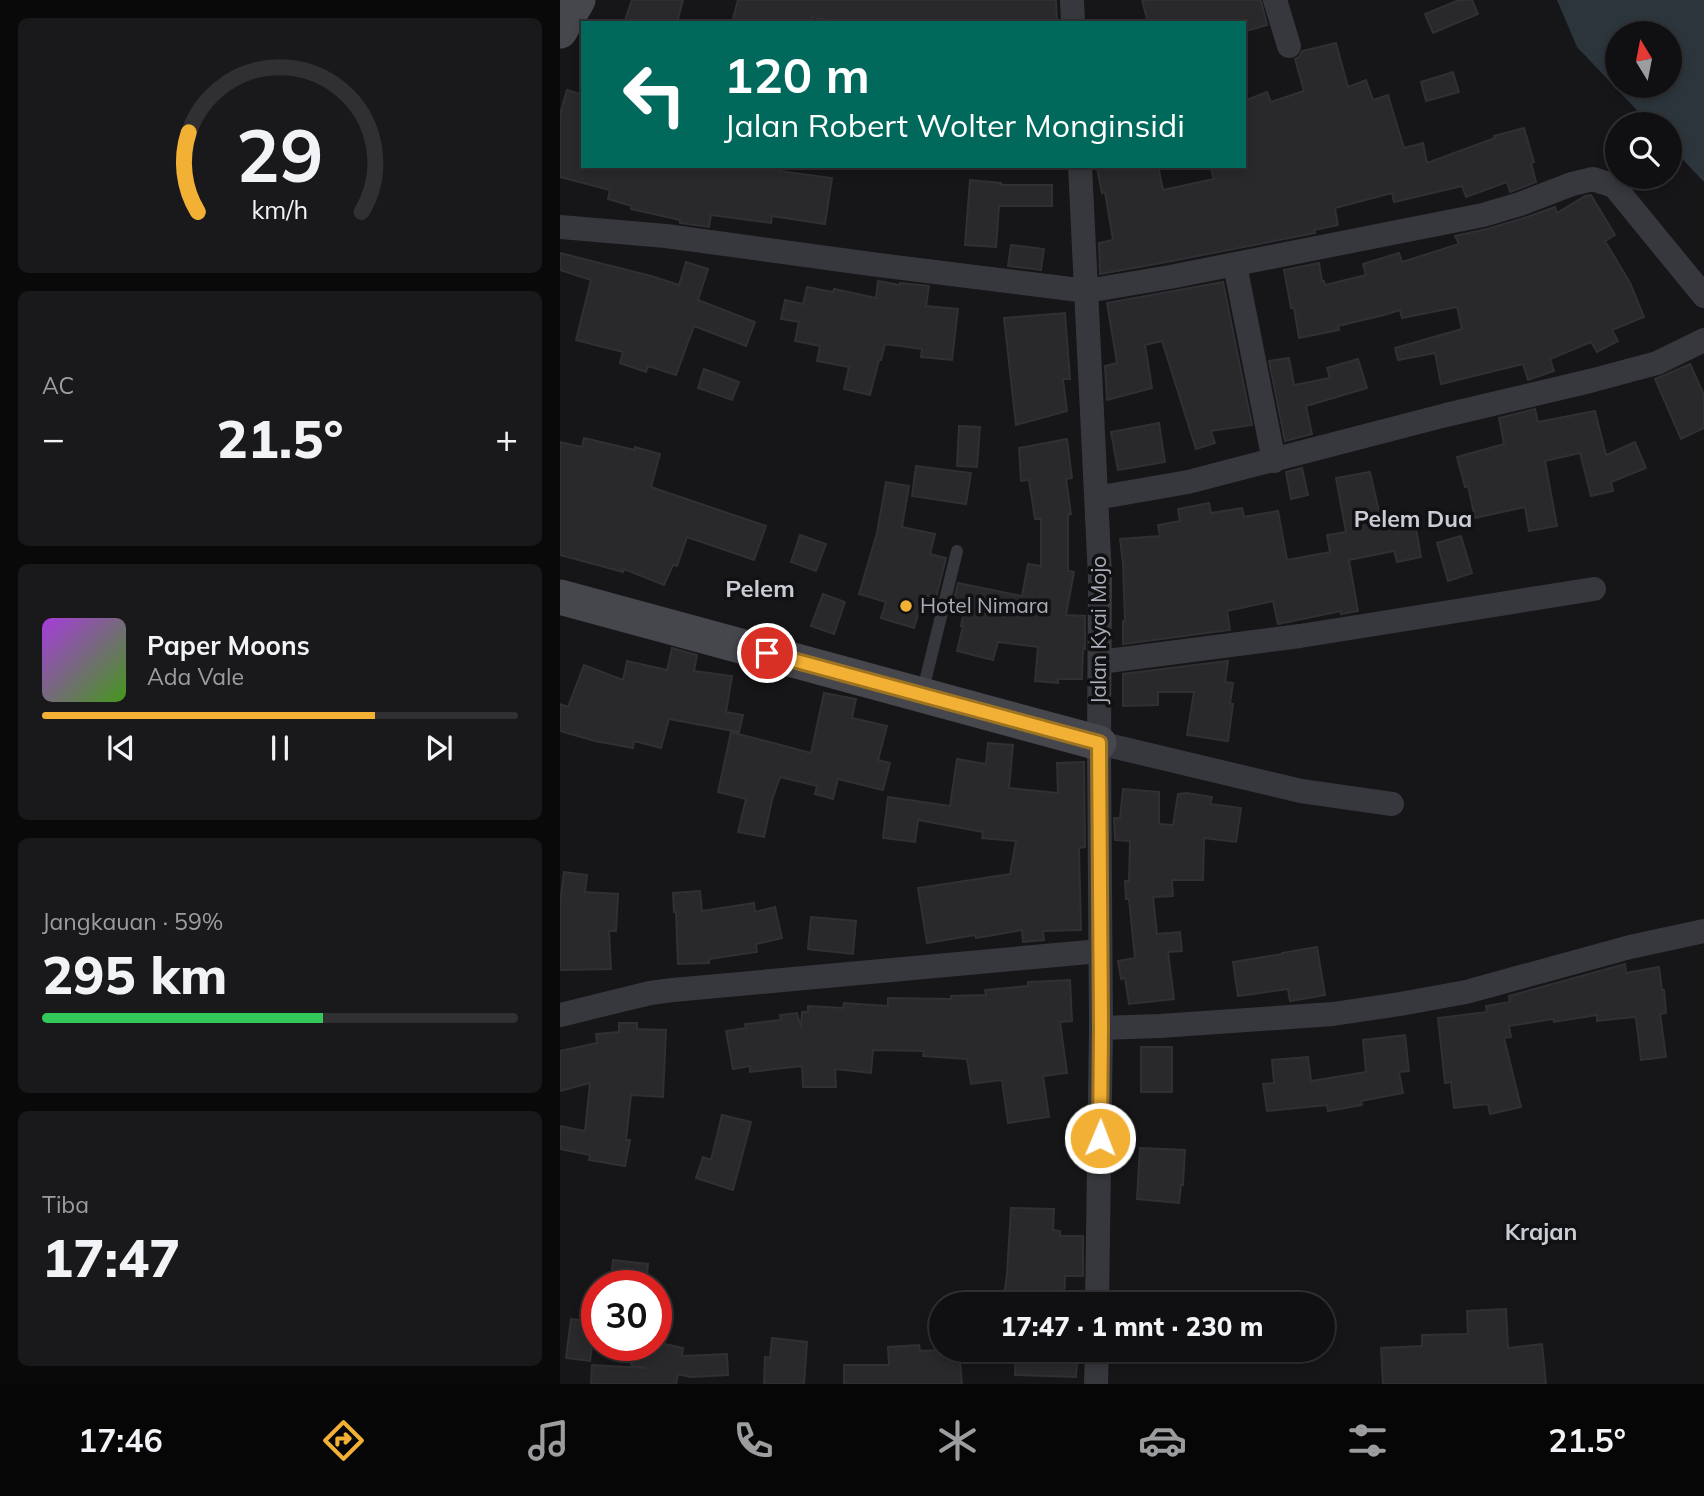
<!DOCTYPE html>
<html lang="id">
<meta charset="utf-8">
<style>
:root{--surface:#101012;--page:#19191b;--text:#f1f3f6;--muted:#9c9d9f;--line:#303032;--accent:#f2b134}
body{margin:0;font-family:Mulish,sans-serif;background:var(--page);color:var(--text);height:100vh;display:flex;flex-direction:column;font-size:26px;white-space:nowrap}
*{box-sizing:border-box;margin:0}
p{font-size:23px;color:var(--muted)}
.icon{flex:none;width:38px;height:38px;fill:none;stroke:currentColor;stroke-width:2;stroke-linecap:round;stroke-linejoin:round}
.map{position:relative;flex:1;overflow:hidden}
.panel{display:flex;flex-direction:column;gap:18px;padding:18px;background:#09090a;width:560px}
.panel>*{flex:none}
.banner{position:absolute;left:21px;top:21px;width:665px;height:147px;border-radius:0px;box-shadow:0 4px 10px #0003,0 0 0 2px var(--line);background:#00695c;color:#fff;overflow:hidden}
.needle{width:46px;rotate:350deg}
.controls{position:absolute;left:1045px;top:21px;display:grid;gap:14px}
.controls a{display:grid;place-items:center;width:77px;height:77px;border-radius:50%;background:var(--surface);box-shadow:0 4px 10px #0003,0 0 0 2px var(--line);font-size:35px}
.speed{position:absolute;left:21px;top:1270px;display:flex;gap:14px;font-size:35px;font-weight:700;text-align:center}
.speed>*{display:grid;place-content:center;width:91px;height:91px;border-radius:50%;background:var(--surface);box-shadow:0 4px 10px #0003,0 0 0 2px var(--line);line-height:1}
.speed .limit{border:10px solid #d22;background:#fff;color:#111}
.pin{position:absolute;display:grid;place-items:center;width:60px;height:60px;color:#fff;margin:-30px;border:4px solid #fff;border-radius:50%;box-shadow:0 2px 7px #0007}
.me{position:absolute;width:77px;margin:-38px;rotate:1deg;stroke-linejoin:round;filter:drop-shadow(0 0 5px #0008)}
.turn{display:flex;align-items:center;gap:24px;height:147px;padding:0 28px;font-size:32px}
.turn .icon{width:91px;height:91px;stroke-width:2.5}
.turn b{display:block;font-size:49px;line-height:60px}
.big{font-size:52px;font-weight:800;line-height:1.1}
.panel .card{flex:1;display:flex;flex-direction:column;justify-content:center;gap:10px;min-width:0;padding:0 24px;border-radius:10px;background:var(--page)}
.panel .dial{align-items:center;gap:0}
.dial svg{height:182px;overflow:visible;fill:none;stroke:var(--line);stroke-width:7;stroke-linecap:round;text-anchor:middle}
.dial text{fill:var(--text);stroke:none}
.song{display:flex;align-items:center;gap:21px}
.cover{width:84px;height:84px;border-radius:10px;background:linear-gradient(135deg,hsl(280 70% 55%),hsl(100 70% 35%))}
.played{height:7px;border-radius:4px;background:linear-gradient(90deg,var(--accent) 70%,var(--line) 70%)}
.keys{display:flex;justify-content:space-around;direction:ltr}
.heat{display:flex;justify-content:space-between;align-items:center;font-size:38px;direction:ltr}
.charge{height:10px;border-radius:5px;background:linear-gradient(90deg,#34c759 59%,var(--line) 0)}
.trip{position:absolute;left:369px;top:1292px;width:406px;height:70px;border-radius:35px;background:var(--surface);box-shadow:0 4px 10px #0003,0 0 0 2px var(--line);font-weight:800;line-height:70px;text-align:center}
.tabs{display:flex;height:112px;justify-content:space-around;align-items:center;background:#060607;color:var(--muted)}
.tabs .icon{width:49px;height:49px}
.tabs .current{color:var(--accent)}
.tabs b{font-size:32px;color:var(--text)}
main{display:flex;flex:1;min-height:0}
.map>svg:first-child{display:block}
</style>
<main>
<section class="panel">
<div class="card dial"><svg viewBox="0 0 100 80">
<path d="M14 69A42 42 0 1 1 86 69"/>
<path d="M14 69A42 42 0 0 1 10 34" stroke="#f2b134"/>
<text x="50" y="56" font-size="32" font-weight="700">29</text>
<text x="50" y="72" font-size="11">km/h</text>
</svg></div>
<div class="card"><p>AC</p>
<div class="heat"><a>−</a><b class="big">21.5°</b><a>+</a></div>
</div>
<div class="card">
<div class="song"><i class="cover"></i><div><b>Paper Moons</b><p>Ada Vale</p></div></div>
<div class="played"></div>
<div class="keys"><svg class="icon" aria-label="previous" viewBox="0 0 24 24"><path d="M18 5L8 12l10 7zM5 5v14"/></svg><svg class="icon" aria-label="pause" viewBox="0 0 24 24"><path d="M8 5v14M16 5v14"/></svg><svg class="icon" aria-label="next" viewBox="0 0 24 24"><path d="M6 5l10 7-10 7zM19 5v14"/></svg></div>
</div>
<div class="card"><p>Jangkauan · 59%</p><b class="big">295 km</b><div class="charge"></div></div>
<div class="card"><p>Tiba</p><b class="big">17:47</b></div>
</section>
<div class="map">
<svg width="1144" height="1384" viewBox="0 0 1144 1384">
<rect width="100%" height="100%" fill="#161618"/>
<path fill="#2c353c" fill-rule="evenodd" d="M997,0H1144V182L1110,146V124H1090L1017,47ZM1057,33H1110V86H1057Z"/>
<path fill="#29292c" stroke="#303034" stroke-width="2" d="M72,0H123L117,23H64Z
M178,0H496L497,23H284L252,17L251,23H172Z
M582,0H701L707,25L686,31L684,23H588Z
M899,0H912L918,14L873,33L865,14Z
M776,43L788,87L806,80L813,100L828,95L844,148L863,143L867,163L935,138L934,136L964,128L974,162L971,163L976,182L950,192L947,182L906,197L902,186L834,202L832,193L775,208L778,225L754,230L755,233L607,262L540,274L539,243L553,240L545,192L542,193L537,168L548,166H598L603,190L654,179L650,166H684V101L707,92L711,102L744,91L735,59L739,57L742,51Z
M893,72L899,92L866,101L861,82Z
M7,90L23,95V166H220L219,171L272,178L265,224L212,216L211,223L151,215L149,227L120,223V220L71,209L72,206L48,199L50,190L0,177V114Z
M410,180L441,183V185H492V206H439L436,247L405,245Z
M1031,195L1055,235L1045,241L1070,283L1084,317L1052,330L1058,341L1037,352L1031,342L990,359L994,371L968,380L963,364L881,384L875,353L838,360L835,348L902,329L897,307L842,318L840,310L824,315L778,326L779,330L739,338L734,308H731L724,270L759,263L762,281H764L765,285L806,275L803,264L839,253L842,262L899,244L895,236L927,229L964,218L995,207L997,213L1025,196Z
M451,245L484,249L481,270L448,266Z
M0,253L91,276L119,285L126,262L148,269L138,300L195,322L186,346L134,326L116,375L88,366L86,372L60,363L63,352L16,340L31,280L0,270Z
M318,281L340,285V283L369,286L366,306L398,309L392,360L361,357L362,349L325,344L321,360H319L310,395L284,389L289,367L257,361L260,346L235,341L239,322L221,319L225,300L243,304L247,287L273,292L274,289L316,298Z
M663,282L692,425L651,431L655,443L636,449L602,341L585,345L592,388L547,400L545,366L557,363L547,303Z
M505,313L510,379H503L507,411L456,425L444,318Z
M729,358L734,385L770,378L767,368L798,359L807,388L746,406L752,434L725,441L709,361Z
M1130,364L1144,395V428L1121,439L1095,379Z
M144,369L179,382L172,400L138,388Z
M975,409L978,422L1035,411L1046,455L1075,442L1086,468L1051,482L1053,491L1031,496L1020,453L985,461L997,526L969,531L965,507L915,518L908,486L905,487L897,457L944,444L939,418Z
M599,423L605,462L558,470L551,432Z
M399,426L420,427L417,467L397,466Z
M24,438L75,450V447L100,454L91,487L206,526L194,560L127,537L117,566L113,565L104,585L64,569L63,572L0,555V442L22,447Z
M507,439L512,478L506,479L511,514L508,515V571L514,572L506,615L525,616V649H523L522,679H498V683L475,681L478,647L438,642L433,660L397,651L403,626H401L405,606L393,603L398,583L462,596L468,564L481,566V519H475L469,480L461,481L459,448Z
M356,466L411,473L406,504L352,496Z
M742,468L748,495L731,499L726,472Z
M810,472L823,528L855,522L861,557L837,562L834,551L789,560L798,611L781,614V611L718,624L713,601L667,611L670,630L563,644V621H565L563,563L560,539L600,536L598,525L620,521L618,509L649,503L651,513L682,508L684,517L718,511L727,560L770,552L767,535L786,532L776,478Z
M326,482L349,486L342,527L375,534L370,554L386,558L376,598L364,595L354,628L321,618L326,602L299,594L317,533Z
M240,535L266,544L256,571L231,562Z
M901,536L912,573L888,581L877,543Z
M263,594L285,602L274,634L251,626Z
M112,648L137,655L134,671L172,676L166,712L183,715L179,732L109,719L101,748L74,741L73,748L35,741L0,731V704L8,707L24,665L63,680L67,661L107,670Z
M668,661L665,682L673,683L670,704H673L668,741L627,735L634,692H598V705L563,706V674Z
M264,693L296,699L292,718L327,726L318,760L330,763L323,790L278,779L273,799L255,794L257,786L220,777L212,800L204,837L178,832L186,799L158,792L171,732L251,753Z
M428,743L453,745L449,788L498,793L497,763L524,762L525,847L519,848L521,930L483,931L484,940L463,942L462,930L416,938L415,935L367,943L358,888L450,874L456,841L422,838L423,832L358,820L355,842L323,838L328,797L390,806L397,759L426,764Z
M563,789L599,792V824L613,825L618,794L627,793L652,797L650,804L681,808L676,842L644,838L643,880H612L613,896L593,897L597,934L620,932L622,951L608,952L614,999L569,1004L565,978L561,979L558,961L575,958L569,899H566L565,881H569L570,841L555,840L554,818H560Z
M4,872L27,875L25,892L58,894L56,931H49L51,969L0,970V903Z
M140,891L142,911L194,903L195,912L215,907L222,938L196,944L197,952L149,959V963L118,964L116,912H114L113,893Z
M251,917L296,921L293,954L248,949Z
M757,947L765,995L730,1001L728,989L678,996L673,962L722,954V953Z
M1065,964L1066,973L1099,967L1102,990H1104L1106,1013L1100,1014L1106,1057L1081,1060L1076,1018L1074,1017L1037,1021V1015L994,1022L993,1019L949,1026L951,1037L944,1038L961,1107L930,1114L928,1104L894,1108L891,1082L885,1083L878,1018L927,1012L926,1006L950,1002L949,996Z
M510,980L512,1021L500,1022L507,1073L483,1076L489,1117L448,1123L442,1080L411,1084L407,1059L363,1056L364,1051L313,1050L311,1073L275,1069L276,1087H243L242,1066L190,1072V1066L173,1069L166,1031L186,1028L185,1024L221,1020L220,1015L237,1013L241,1028L242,1012H248V1006L283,1008L284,1003L328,1006V998L391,999V996L426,995L425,990L468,986V982Z
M59,1023H77V1029L106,1030L103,1097L71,1095L66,1140H70L65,1166L29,1160L30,1155L0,1149V1126L25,1131L30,1083L0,1091V1051L37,1043L36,1034L59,1032Z
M845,1035L849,1071L839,1072L843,1093L801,1101L802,1105L768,1111L767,1105L707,1111L703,1084L714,1083L712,1060L748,1057L751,1081L806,1072L803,1040Z
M581,1047H612V1092H581Z
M162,1115L191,1122L173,1190L136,1178L143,1157L151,1160Z
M580,1148L625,1150L623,1185H621L619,1203L577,1199Z
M451,1208L494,1209L493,1230L500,1231V1236H523V1276H505L504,1304H443L447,1274Z
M53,1260L88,1264L86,1286H50Z
M946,1309L948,1348L982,1344L986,1384H823L821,1348L862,1346V1335L908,1334L907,1311Z
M11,1319L35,1322L30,1361L6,1358Z
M212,1338L247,1342L244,1384H204L205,1357L210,1358Z
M96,1342L123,1348L122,1356L167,1354L168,1375L130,1377L118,1374L116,1384H31L32,1365L86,1368L71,1365V1359L88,1358L91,1346H96Z
M359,1345L360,1351L399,1349L402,1384H284V1365H329L328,1347Z
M456,1349H518L516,1377L455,1375Z"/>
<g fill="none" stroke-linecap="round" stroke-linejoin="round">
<path stroke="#37383d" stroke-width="12" d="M362,694L397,551"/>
<path stroke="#37383d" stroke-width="24" d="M512,0L513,23
M715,0L729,46
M520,166L540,577L539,743L541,1028L537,1304
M0,227L106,236L311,264L527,291L610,277L923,215L960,204L1012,184L1033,179L1054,186L1144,296
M675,265L714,461
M536,498L628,482L886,415L1030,381L1097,363L1144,340
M540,662L740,636L1034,589
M539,743L741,791L832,804
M0,1015L90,993L113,990L540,951
M541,1028L600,1026L773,1014L840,1004L906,992L1070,947L1144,931
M536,1384L537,1349"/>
<path stroke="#45474d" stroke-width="35" d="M0,31L18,0
M0,597L539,743"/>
</g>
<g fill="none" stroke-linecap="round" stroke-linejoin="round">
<defs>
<path id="route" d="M207,653L539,743L541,1028L540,1138"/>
</defs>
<use href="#route" stroke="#9d7322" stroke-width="18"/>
<use href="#route" stroke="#f2b134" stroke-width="12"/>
</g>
<circle fill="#f2b134" stroke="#111113" stroke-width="2.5" cx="346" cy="606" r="7"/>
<g text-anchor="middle" stroke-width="7" stroke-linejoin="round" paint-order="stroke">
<g font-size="21" fill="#a8adb8" stroke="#111113" text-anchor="start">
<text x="360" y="613">Hotel Nimara</text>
</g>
<g font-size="21" fill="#a8adb8" stroke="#111113">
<text transform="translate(539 630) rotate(-90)" y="7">Jalan Kyai Mojo</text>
</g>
<g font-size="23" font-weight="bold" fill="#c9ccd4" stroke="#111113">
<text x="853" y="527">Pelem Dua</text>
<text x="981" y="1240">Krajan</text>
</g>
<g font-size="24" font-weight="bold" fill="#c9ccd4" stroke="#111113">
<text x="200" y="597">Pelem</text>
</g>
</g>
</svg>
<div class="controls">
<a><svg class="needle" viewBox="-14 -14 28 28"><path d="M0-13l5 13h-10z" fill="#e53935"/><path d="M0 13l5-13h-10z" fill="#9c9d9f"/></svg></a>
<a><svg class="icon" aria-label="search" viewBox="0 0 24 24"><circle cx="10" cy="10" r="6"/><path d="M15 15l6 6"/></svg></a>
</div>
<div class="speed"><div class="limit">30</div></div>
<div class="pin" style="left:207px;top:653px;background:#d93025"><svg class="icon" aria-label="arrive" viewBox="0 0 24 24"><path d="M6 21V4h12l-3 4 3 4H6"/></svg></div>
<svg class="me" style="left:540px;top:1138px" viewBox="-20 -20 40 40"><circle r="17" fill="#f2b134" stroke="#fff" stroke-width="3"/><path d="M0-11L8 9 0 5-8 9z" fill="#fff"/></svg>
<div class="trip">17:47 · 1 mnt · 230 m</div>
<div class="banner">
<div class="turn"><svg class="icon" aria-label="left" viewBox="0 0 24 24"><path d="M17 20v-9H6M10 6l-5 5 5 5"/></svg><div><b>120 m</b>Jalan Robert Wolter Monginsidi</div></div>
</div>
</div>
</main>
<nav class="tabs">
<b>17:46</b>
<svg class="icon current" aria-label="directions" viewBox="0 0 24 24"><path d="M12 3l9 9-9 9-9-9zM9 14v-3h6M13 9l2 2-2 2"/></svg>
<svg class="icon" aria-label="music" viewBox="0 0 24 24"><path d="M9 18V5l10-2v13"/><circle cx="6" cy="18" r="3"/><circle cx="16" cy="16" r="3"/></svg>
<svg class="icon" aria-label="phone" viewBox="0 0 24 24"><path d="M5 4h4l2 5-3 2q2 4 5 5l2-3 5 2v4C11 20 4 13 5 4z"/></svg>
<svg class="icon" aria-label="climate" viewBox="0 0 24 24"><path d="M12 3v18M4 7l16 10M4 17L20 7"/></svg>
<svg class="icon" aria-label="car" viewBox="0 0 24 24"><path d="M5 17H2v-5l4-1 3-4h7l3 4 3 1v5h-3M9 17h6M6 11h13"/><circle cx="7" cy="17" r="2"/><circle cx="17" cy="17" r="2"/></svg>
<svg class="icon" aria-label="filters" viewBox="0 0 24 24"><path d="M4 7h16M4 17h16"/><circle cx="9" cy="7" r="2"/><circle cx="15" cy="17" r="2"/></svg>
<b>21.5°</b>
</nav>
